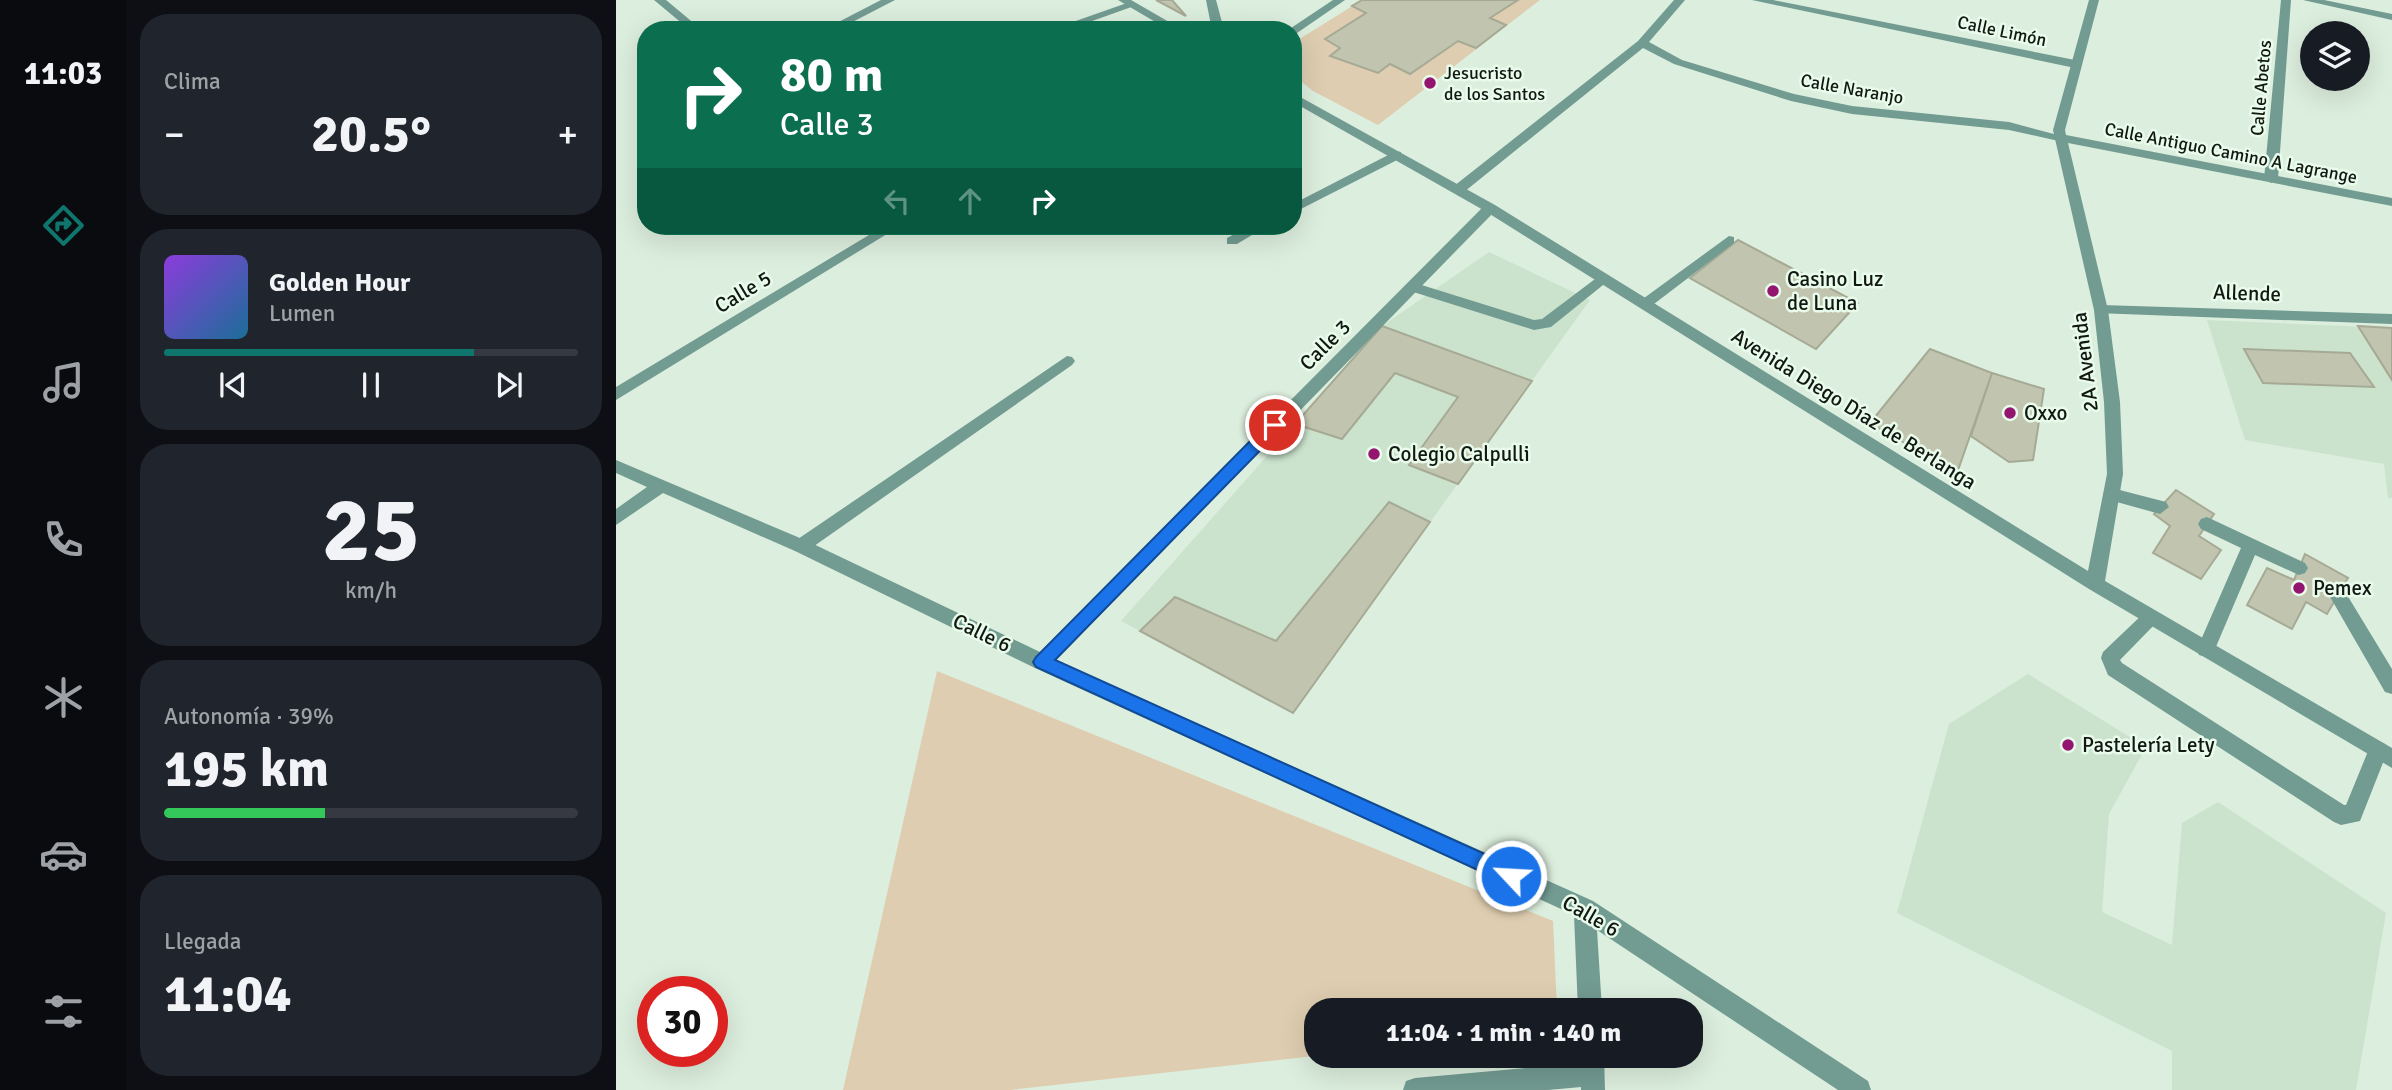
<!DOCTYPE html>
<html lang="es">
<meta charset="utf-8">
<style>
:root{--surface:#171b24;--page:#20242c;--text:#f1f3f6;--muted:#9ea1a6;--line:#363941;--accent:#0f766e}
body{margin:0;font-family:Signika,sans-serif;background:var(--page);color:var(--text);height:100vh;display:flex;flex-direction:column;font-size:26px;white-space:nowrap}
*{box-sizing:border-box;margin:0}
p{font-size:23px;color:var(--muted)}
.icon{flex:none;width:38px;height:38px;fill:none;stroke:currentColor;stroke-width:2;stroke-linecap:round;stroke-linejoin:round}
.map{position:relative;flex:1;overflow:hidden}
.details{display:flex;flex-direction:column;gap:14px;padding:14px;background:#0d0f14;width:490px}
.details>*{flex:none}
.top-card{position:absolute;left:21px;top:21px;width:665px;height:214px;border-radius:28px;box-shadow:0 7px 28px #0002;background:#0b6e4f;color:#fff;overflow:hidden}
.buttons{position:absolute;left:1684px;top:21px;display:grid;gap:14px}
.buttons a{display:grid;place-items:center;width:70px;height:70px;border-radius:50%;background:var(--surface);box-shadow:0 7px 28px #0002;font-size:35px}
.speed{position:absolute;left:21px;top:976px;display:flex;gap:14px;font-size:35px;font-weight:700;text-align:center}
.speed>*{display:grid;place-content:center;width:91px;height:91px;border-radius:50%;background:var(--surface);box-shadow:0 7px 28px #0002;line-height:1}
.speed .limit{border:10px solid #d22;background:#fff;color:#111}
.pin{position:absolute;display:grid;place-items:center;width:60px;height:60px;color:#fff;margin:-30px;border:4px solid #fff;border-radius:50%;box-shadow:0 2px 7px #0007}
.me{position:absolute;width:77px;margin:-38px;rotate:295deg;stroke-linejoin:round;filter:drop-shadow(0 0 5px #0008)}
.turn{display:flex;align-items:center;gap:24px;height:147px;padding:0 28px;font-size:32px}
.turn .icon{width:91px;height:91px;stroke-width:2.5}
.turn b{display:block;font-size:49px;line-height:60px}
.lanes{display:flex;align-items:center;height:66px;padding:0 28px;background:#0003;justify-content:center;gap:35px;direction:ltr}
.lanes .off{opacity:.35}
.big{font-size:52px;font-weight:700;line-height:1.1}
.details .widget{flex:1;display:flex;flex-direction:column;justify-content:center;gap:10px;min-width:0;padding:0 24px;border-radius:28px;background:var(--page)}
.details .dial{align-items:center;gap:0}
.dial b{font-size:91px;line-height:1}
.song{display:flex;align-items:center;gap:21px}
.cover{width:84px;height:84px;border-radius:10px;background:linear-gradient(135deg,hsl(270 70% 55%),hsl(200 70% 35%))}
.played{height:7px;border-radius:4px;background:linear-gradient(90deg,var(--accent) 75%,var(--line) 75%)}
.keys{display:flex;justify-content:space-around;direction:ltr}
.heat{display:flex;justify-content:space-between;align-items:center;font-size:38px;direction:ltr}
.charge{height:10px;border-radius:5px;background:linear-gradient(90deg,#34c759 39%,var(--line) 0)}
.trip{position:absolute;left:688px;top:998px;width:399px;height:70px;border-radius:28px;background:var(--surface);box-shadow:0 7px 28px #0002;font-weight:700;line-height:70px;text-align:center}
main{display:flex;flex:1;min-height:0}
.menu{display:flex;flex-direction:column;width:126px;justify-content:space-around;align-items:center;background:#090b0e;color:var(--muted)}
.menu .icon{width:49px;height:49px}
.menu .current{color:var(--accent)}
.menu b{font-size:32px;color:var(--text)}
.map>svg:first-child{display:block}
</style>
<main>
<nav class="menu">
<b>11:03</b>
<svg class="icon current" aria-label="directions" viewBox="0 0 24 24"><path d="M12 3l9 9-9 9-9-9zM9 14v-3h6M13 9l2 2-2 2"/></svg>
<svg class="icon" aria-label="music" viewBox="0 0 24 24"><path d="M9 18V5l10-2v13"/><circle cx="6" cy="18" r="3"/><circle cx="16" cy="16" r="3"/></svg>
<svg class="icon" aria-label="phone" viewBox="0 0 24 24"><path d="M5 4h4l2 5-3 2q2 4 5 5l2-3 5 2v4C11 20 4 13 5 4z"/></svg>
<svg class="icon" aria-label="climate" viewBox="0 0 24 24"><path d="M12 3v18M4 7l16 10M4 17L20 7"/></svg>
<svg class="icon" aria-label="car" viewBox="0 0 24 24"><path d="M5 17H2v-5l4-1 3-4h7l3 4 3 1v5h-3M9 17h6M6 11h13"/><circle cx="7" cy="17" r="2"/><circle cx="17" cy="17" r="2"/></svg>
<svg class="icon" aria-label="filters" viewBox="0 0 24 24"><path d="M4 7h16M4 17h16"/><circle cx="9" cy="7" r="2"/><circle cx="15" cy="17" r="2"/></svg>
</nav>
<section class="details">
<div class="widget"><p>Clima</p>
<div class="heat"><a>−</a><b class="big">20.5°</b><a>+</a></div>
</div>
<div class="widget">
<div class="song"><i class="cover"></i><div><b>Golden Hour</b><p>Lumen</p></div></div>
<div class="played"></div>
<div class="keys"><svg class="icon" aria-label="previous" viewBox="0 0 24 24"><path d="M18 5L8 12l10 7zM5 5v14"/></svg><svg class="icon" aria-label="pause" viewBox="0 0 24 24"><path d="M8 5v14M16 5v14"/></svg><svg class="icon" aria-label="next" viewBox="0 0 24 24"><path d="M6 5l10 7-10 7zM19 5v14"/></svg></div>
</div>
<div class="widget dial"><b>25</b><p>km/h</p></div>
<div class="widget"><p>Autonomía · 39%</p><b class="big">195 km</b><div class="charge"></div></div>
<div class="widget"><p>Llegada</p><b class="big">11:04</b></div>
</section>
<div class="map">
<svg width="1776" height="1090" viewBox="0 0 1776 1090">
<rect width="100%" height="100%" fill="#dceedd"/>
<path fill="#cbe3cd" d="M873,252L974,300L677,713L505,621L766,326Z
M1591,320L1776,328V498H1772L1768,464L1629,440Z
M1412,674L1530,747L1493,814L1486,912L1556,945L1566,823L1602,802L1770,913L1740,1090H1556V1051L1281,913L1333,724Z"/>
<path fill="#decdb0" d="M746,0H924L762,125L697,91L677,75V43Z
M321,671L937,921L941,1010H700V1055H707L394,1090H227Z"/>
<path fill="#c1c5b0" stroke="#a6aa95" stroke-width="2" d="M540,0H556L570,16Z
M746,0H902L874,18L890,25L860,48L842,41L794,74L774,64L762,73L714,56L724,48L709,39L750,13L736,6Z
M1122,240L1242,303L1200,349L1074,278Z
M766,326L916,381L842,484L793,465L842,397L779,373L726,439L679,424Z
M1742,326L1776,328V380Z
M1314,349L1376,373L1341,473L1254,423Z
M1628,349L1734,353L1758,387L1647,383Z
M1376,373L1428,389L1417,460L1393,462L1355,436Z
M1560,490L1598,514L1583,536L1605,550L1585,579L1537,553L1554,526L1538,514Z
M773,502L814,522L677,713L524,631L559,597L660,641Z
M1689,554L1732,578L1711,614L1690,602L1676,629L1631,605L1651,568L1678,580Z"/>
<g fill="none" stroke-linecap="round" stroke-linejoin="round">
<path fill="#729b92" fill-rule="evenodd" d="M265,0H279L221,30H207Z
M511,3L521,5L451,30H434Z
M780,151L785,152V158L677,213V204Z
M634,226H651L621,244H611V238Z
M1113,236L1118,237V243L1034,307H1024V301Z
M987,273L994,278L992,281L935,327L918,330L791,290L789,287L796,282L918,320L926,319Z
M451,356L456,357L459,361L456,365L191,551H179L176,546L179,541Z
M1496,488L1550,502L1553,507L1544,514L1490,499L1488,494Z
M1591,517L1689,563L1692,568L1689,573L1683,575L1639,555L1599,649L1597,655L1590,657L1583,655L1581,649L1625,548L1585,529L1582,524L1585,519Z
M1722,588L1728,590L1776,669V694L1769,692L1713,595L1716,590Z
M1535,609L1541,612L1544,617L1541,622L1504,660L1506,663L1728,805H1730L1755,744L1762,741L1769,744L1772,750L1744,821L1725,825L1718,822L1492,675L1485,658L1487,652L1529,612Z"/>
<path fill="#729b92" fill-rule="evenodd" d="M38,0H50L86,30H74Z
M717,0H729L681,33L677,34V30H672Z
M1058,0H1069L1033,42L1066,60L1178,94L1236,106L1393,122L1453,138L1447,142L1393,130L1236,114L1175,101L1058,64L1027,48L848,192H838V186L1022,41Z
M1136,0H1157L1459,60L1465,64L1459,68Z
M1665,0H1675L1662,179L1655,183L1648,179Z
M1687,0H1708L1776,14V20Z
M874,204L881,208L879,211L440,660L977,901L1252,1081L1255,1090H1222L981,930L986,1010H962L958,915L419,668L179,551L47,493L0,525V509L31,487L0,473V460L191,541L424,652L869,205Z
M268,226H284L0,400V387Z
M1485,305L1776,314V324L1480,313L1478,310Z
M964,1055H988L989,1090H965V1087L932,1090H787L790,1081L799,1078L964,1063Z"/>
<path fill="#729b92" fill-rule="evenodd" d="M502,0H515L567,30H553Z
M590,0H600L607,26L603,30H590L595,25Z
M1473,0H1483L1449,130L1450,135L1776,198V206L1452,143L1492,310L1504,402L1507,474L1489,581L1776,748V768L1473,589L869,211L677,102V93L879,205L1472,571L1491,474L1488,402L1478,310L1437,130Z"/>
</g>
<path fill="#1a73e8" stroke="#114b97" stroke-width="2" d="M659,420L665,421V429L439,660L902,869L905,876L902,882L895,885L888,882L420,667L417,662L420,657L654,421Z"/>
<g fill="#94156f" stroke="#e9fbea" stroke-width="2.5">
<circle cx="814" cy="83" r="7"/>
<circle cx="1157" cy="291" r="7"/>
<circle cx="1394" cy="413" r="7"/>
<circle cx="758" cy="454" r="7"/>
<circle cx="1683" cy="588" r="7"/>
<circle cx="1452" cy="745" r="7"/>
</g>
<g text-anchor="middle" stroke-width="5" stroke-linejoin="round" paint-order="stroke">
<g font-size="18" fill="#111711" stroke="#e9fbea">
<text transform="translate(1386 31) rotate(12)" y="6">Calle Limón</text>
<text transform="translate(1645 88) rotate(-85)" y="6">Calle Abetos</text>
<text transform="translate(1236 89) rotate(10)" y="6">Calle Naranjo</text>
<text transform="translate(1615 153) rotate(11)" y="6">Calle Antiguo Camino A Lagrange</text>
</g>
<g font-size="18" fill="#111711" stroke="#e9fbea" text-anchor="start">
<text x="828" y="79">Jesucristo<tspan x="828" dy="21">de los Santos</tspan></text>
</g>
<g font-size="21" fill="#111711" stroke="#e9fbea" text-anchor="start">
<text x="1171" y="286">Casino Luz<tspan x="1171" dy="24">de Luna</tspan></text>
<text x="1408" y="420">Oxxo</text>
<text x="772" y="461">Colegio Calpulli</text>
<text x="1697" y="595">Pemex</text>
<text x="1466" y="752">Pastelería Lety</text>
</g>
<g font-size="21" fill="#111711" stroke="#e9fbea">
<text transform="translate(127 292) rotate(-31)" y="7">Calle 5</text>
<text transform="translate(1631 293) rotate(2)" y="7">Allende</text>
<text transform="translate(709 345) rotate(-45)" y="7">Calle 3</text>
<text transform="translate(1469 362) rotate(-97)" y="7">2A Avenida</text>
<text transform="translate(1238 409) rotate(32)" y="7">Avenida Diego Díaz de Berlanga</text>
<text transform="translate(366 633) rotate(26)" y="7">Calle 6</text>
<text transform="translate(975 916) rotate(30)" y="7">Calle 6</text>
</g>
</g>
</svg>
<div class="buttons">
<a><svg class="icon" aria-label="layers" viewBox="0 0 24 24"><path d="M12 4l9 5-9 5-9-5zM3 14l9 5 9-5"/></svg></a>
</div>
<div class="speed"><div class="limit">30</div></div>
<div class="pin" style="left:659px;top:425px;background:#d93025"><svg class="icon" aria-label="arrive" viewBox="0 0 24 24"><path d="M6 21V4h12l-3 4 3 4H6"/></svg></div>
<svg class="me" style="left:895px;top:876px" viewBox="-20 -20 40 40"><circle r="17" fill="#1a73e8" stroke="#fff" stroke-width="3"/><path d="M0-11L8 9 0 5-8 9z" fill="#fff"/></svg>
<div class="trip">11:04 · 1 min · 140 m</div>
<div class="top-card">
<div class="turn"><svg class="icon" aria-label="right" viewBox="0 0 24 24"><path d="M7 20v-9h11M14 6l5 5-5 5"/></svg><div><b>80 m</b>Calle 3</div></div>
<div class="lanes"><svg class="icon off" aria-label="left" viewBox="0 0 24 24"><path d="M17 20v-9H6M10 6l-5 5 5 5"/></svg><svg class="icon off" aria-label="ahead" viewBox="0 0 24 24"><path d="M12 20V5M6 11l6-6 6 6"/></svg><svg class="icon" aria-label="right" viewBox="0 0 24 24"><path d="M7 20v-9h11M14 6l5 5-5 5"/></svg></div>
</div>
</div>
</main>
